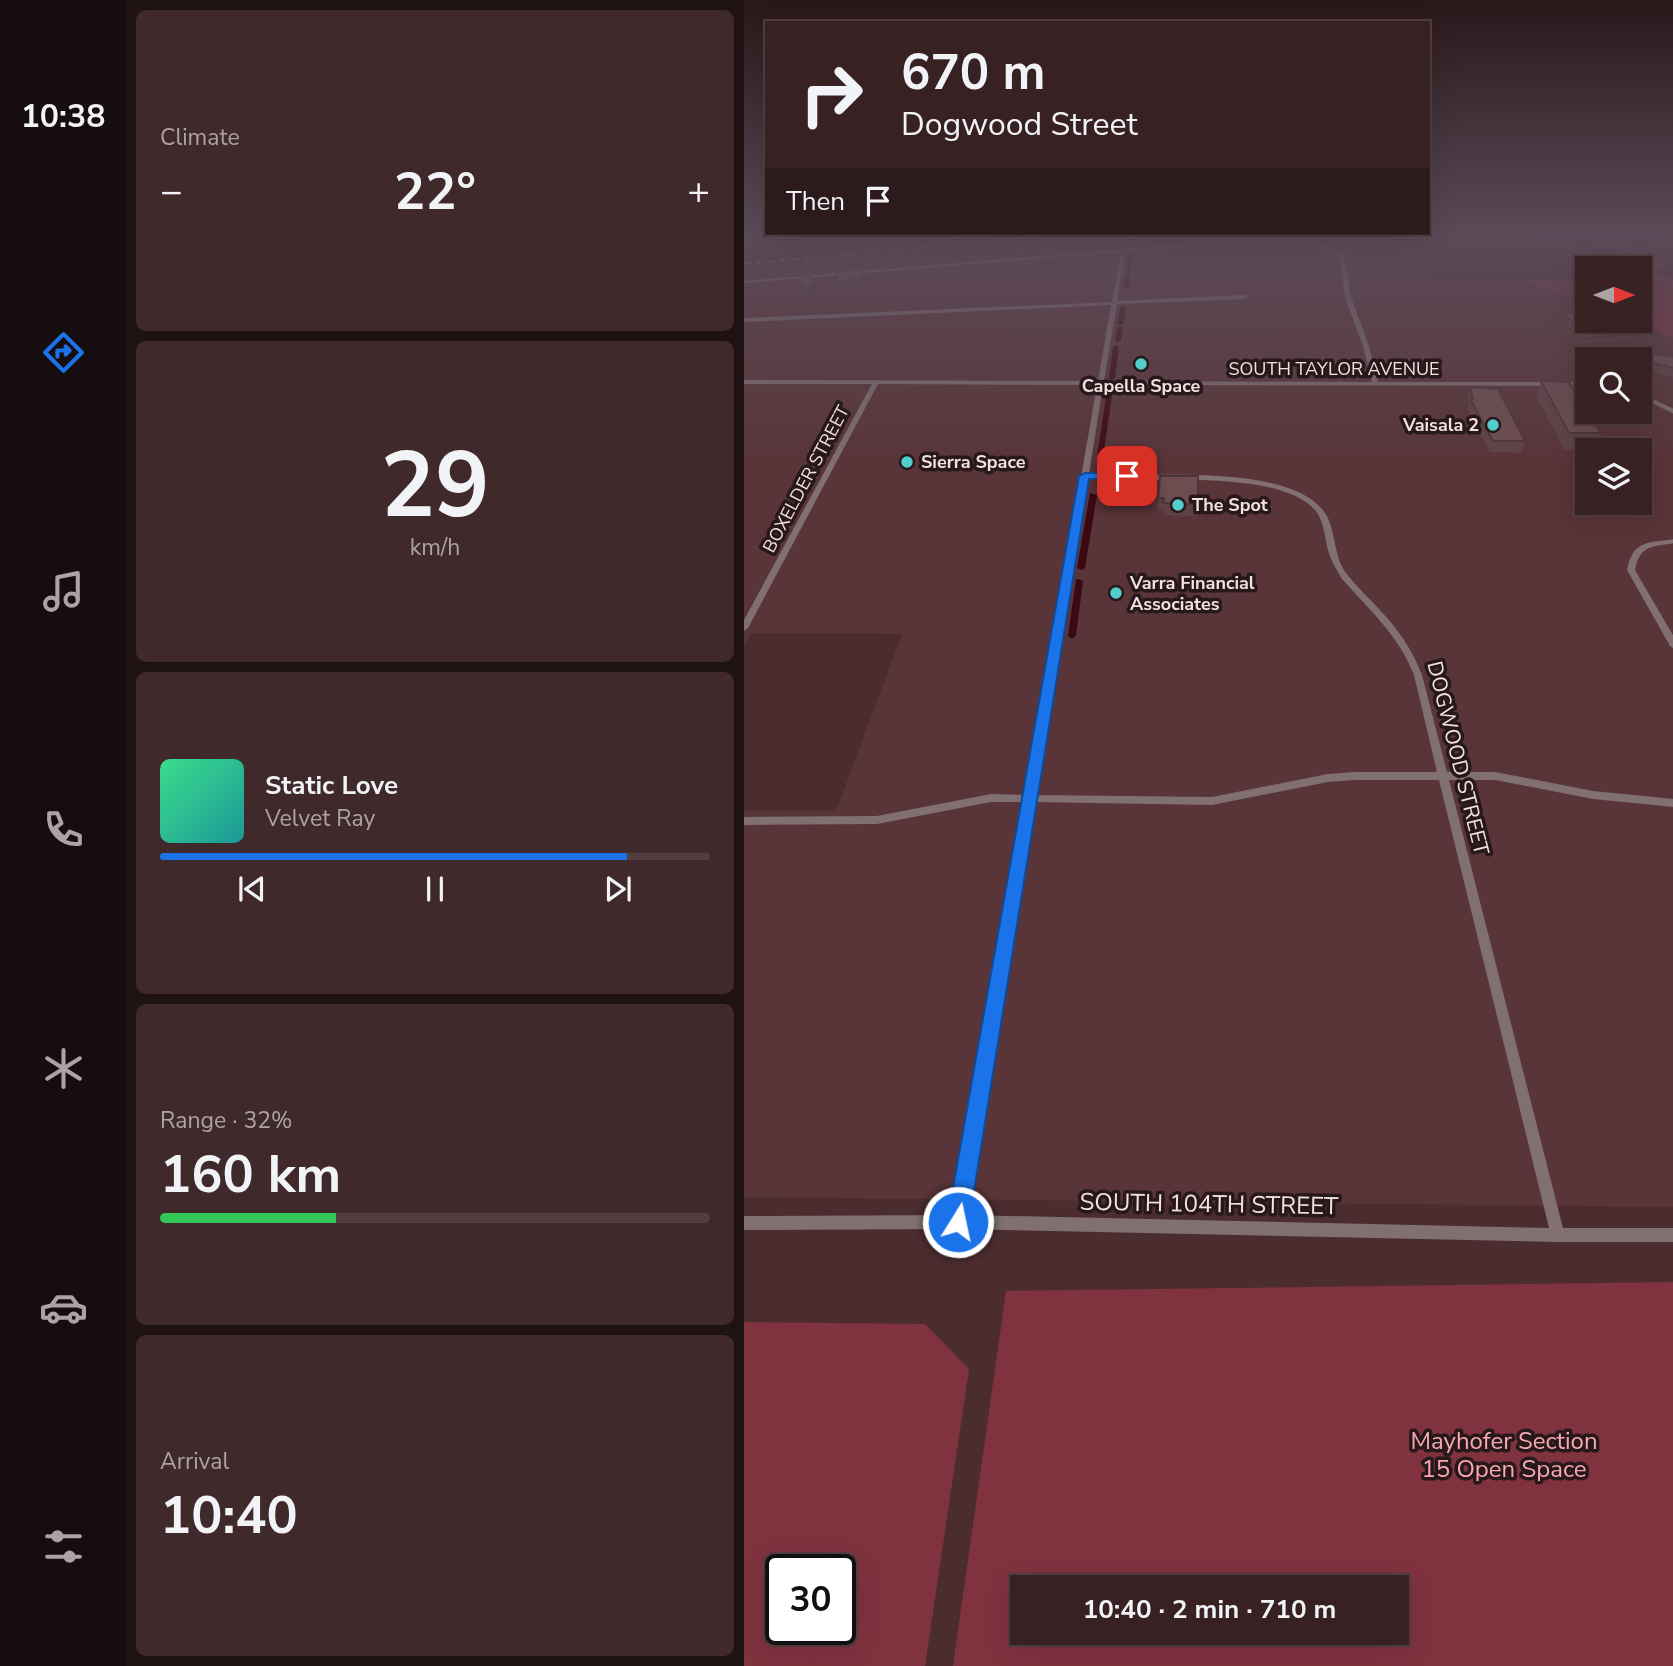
<!DOCTYPE html>
<meta charset="utf-8">
<style>
:root{--surface:#382123;--page:#3f292b;--text:#f1f3f6;--muted:#aba3a6;--line:#523e41;--accent:#1a73e8}
body{margin:0;font-family:"Nunito Sans",sans-serif;background:var(--page);color:var(--text);height:100vh;display:flex;flex-direction:column;font-size:26px;white-space:nowrap}
*{box-sizing:border-box;margin:0}
p{font-size:23px;color:var(--muted)}
.icon{flex:none;width:38px;height:38px;fill:none;stroke:currentColor;stroke-width:2;stroke-linecap:round;stroke-linejoin:round}
.map{position:relative;flex:1;overflow:hidden}
.panel{display:flex;flex-direction:column;gap:10px;padding:10px;background:#1f1213;width:618px}
.panel>*{flex:none}
.guide{position:absolute;left:21px;top:21px;width:665px;height:214px;border-radius:0px;box-shadow:0 7px 28px #0002,0 0 0 2px var(--line);background:#382123;color:var(--text);overflow:hidden}
.needle{width:46px;rotate:90deg}
.fabs{position:absolute;left:831px;top:256px;display:grid;gap:14px}
.fabs a{display:grid;place-items:center;width:77px;height:77px;border-radius:0px;background:var(--surface);box-shadow:0 7px 28px #0002,0 0 0 2px var(--line);font-size:35px}
.speed{position:absolute;left:21px;top:1554px;display:flex;gap:14px;font-size:35px;font-weight:700;text-align:center}
.speed>*{display:grid;place-content:center;width:91px;height:91px;border-radius:50%;background:var(--surface);box-shadow:0 7px 28px #0002,0 0 0 2px var(--line);line-height:1}
.speed .limit{border:4px solid #111;border-radius:10px;background:#fff;color:#111}
.pin{position:absolute;display:grid;place-items:center;width:60px;height:60px;color:#fff;margin:-30px;border-radius:14px;box-shadow:0 4px 10px #0006}
.me{position:absolute;width:77px;margin:-38px;rotate:10deg;stroke-linejoin:round;filter:drop-shadow(0 0 5px #0008)}
.turn{display:flex;align-items:center;gap:24px;height:147px;padding:0 21px;font-size:32px}
.turn .icon{width:91px;height:91px;stroke-width:2.5}
.turn b{display:block;font-size:49px;line-height:60px}
.then{display:flex;align-items:center;height:66px;padding:0 21px;background:#0003;gap:14px;font-size:26px}
.big{font-size:52px;font-weight:700;line-height:1.1}
.panel .widget{flex:1;display:flex;flex-direction:column;justify-content:center;gap:10px;min-width:0;padding:0 24px;border-radius:10px;background:var(--page)}
.panel .dial{align-items:center;gap:0}
.dial b{font-size:91px;line-height:1}
.song{display:flex;align-items:center;gap:21px}
.cover{width:84px;height:84px;border-radius:10px;background:linear-gradient(135deg,hsl(150 70% 55%),hsl(180 70% 35%))}
.played{height:7px;border-radius:4px;background:linear-gradient(90deg,var(--accent) 85%,var(--line) 85%)}
.keys{display:flex;justify-content:space-around;direction:ltr}
.heat{display:flex;justify-content:space-between;align-items:center;font-size:38px;direction:ltr}
.charge{height:10px;border-radius:5px;background:linear-gradient(90deg,#34c759 32%,var(--line) 0)}
.trip{position:absolute;left:266px;top:1575px;width:399px;height:70px;border-radius:0px;background:var(--surface);box-shadow:0 7px 28px #0002,0 0 0 2px var(--line);font-weight:700;line-height:70px;text-align:center}
main{display:flex;flex:1;min-height:0}
.tab-bar{display:flex;flex-direction:column;width:126px;justify-content:space-around;align-items:center;background:#160d0e;color:var(--muted)}
.tab-bar .icon{width:49px;height:49px}
.tab-bar .selected{color:var(--accent)}
.tab-bar b{font-size:32px;color:var(--text)}
.map>svg:first-child{display:block}
</style>
<main>
<nav class="tab-bar">
<b>10:38</b>
<svg class="icon selected" aria-label="directions" viewBox="0 0 24 24"><path d="M12 3l9 9-9 9-9-9zM9 14v-3h6M13 9l2 2-2 2"/></svg>
<svg class="icon" aria-label="music" viewBox="0 0 24 24"><path d="M9 18V5l10-2v13"/><circle cx="6" cy="18" r="3"/><circle cx="16" cy="16" r="3"/></svg>
<svg class="icon" aria-label="phone" viewBox="0 0 24 24"><path d="M5 4h4l2 5-3 2q2 4 5 5l2-3 5 2v4C11 20 4 13 5 4z"/></svg>
<svg class="icon" aria-label="climate" viewBox="0 0 24 24"><path d="M12 3v18M4 7l16 10M4 17L20 7"/></svg>
<svg class="icon" aria-label="car" viewBox="0 0 24 24"><path d="M5 17H2v-5l4-1 3-4h7l3 4 3 1v5h-3M9 17h6M6 11h13"/><circle cx="7" cy="17" r="2"/><circle cx="17" cy="17" r="2"/></svg>
<svg class="icon" aria-label="filters" viewBox="0 0 24 24"><path d="M4 7h16M4 17h16"/><circle cx="9" cy="7" r="2"/><circle cx="15" cy="17" r="2"/></svg>
</nav>
<section class="panel">
<div class="widget"><p>Climate</p>
<div class="heat"><a>−</a><b class="big">22°</b><a>+</a></div>
</div>
<div class="widget dial"><b>29</b><p>km/h</p></div>
<div class="widget">
<div class="song"><i class="cover"></i><div><b>Static Love</b><p>Velvet Ray</p></div></div>
<div class="played"></div>
<div class="keys"><svg class="icon" aria-label="previous" viewBox="0 0 24 24"><path d="M18 5L8 12l10 7zM5 5v14"/></svg><svg class="icon" aria-label="pause" viewBox="0 0 24 24"><path d="M8 5v14M16 5v14"/></svg><svg class="icon" aria-label="next" viewBox="0 0 24 24"><path d="M6 5l10 7-10 7zM19 5v14"/></svg></div>
</div>
<div class="widget"><p>Range · 32%</p><b class="big">160 km</b><div class="charge"></div></div>
<div class="widget"><p>Arrival</p><b class="big">10:40</b></div>
</section>
<div class="map">
<svg width="930" height="1666" viewBox="0 0 930 1666">
<rect width="100%" height="100%" fill="#4b2c2f"/>
<path fill="#593438" fill-rule="evenodd" d="M0,237H226L0,257Z
M334,237H668L688,280H780L843,305L844,320H885L929,338V1207L0,1197V811H92L158,634L8,633L0,647V266ZM844,359H896V411H844ZM844,450H896V502H844Z"/>
<path fill="#80323f" fill-rule="evenodd" d="M833,237C858,237 881,243 904,253L906,258L920,262L921,267L910,271L929,279V338L885,320H896V280H911L896,271L894,255Z
M780,280H843V305Z
M929,1282V1666H209L262,1291ZM653,1587V1633H278V1587Z
M0,1322L181,1324L225,1369L181,1666H0ZM37,1570H96V1629H37Z"/>
<g fill="none" stroke-linecap="round" stroke-linejoin="round">
<path stroke="#724952" stroke-width="2" d="M837,237L895,254L903,259L904,273L930,284"/>
<path fill="#3b0914" fill-rule="evenodd" d="M388,238L390,239L389,248L387,249L385,248L386,239Z
M387,252L389,253L386,271L384,272L382,271L385,253Z
M384,274L386,275L385,286L382,288L379,286L382,275Z
M379,306L382,308L380,323L377,325L374,323L376,308Z
M376,326L379,328L377,340L374,342L371,340L373,328Z
M372,345L375,347L371,378L368,380L365,378L369,347Z
M366,387L369,389L359,457L356,459L353,457L363,389Z
M346,493L353,495L341,568L337,570L333,568Z
M332,579H335L339,581L332,636L328,639L324,636Z"/>
<path fill="#807071" fill-rule="evenodd" d="M526,237L573,242L600,255L607,297L625,346L634,382H844V386L359,385L345,474C403,479 537,462 578,509C593,526 588,554 602,573C612,586 624,597 635,609C654,629 668,649 678,675L703,772H751L849,791L930,799V807L849,799L751,780H705L819,1228H930V1242H814L214,1229L0,1230V1216L208,1215L280,802H247L133,824L0,825V817L133,816L247,794L282,795L353,385L134,384L4,628L0,631V620L128,384H0V380L354,381L367,305L0,322V318L368,302L377,252L0,283V281ZM526,239L570,244L596,257L601,297L619,346L628,382L360,381L373,304L501,299L504,297L501,295L373,301L381,252ZM344,478C351,479 358,480 365,480C414,482 543,469 574,514C580,524 581,538 584,550C587,561 592,569 598,579C625,609 655,636 670,675L693,772H611L584,774L468,797L292,795ZM611,780H695L805,1228L222,1215L290,802L468,805L584,782Z
M896,393L930,409V414L896,397Z
M930,539V543C907,547 896,545 891,570L930,637V649L926,646L883,570C889,540 903,543 930,539Z"/>
<path stroke="#987e80" stroke-width="2" stroke-dasharray="6 6" stroke-linecap="butt" d="M0,264L289,237"/>
</g>
<path fill="#5f4245" d="M821,313L885,335L884,340L837,343L819,318Z
M930,357V377L896,369V359Z
M797,381L857,433L851,450H820L793,397Z
M726,387L781,441L777,453L746,452L724,410L725,404L723,398Z
M454,476V516L420,515L419,509H414V498Z
M395,482V491L394,505H375V496Z"/>
<path fill="#4d3638" d="M117,267L120,277V289L96,291L93,281Z
M68,274L70,281L71,293L60,294L58,287Z"/>
<path fill="#6e4d50" stroke="#4d3638" stroke-width="2" d="M117,267L118,279L93,281V272Z
M68,274L69,286L58,287L59,275Z
M821,313H831L844,318V320H849L885,335L838,338Z
M903,352L930,357V368L896,360Z
M797,381L825,382L857,433H825Z
M726,387L754,389L781,441H749L726,399H729Z
M416,476H454V504L419,503L420,498H414Z
M376,482H395L393,496H375Z"/>
<linearGradient id="sky" x2="0" y2="1"><stop stop-color="#29181a"/><stop offset="0.5" stop-color="#5b4b58"/><stop offset="1" stop-color="#5b4b58" stop-opacity="0"/></linearGradient>
<rect width="930" height="470" fill="url(#sky)"/>
<path fill="#1a73e8" stroke="#114b97" stroke-width="2" d="M383,473L388,476L386,479H345L225,1222L222,1229L214,1233L207,1229L203,1222L335,476L341,473Z"/>
<g fill="#53cdca" stroke="#27191b" stroke-width="2.5">
<circle cx="397" cy="364" r="7"/>
<circle cx="749" cy="425" r="7"/>
<circle cx="163" cy="462" r="7"/>
<circle cx="434" cy="505" r="7"/>
<circle cx="372" cy="593" r="7"/>
</g>
<g text-anchor="middle" stroke-width="7" stroke-linejoin="round" paint-order="stroke">
<g font-size="18" fill="#f4dfe1" stroke="#27191b">
<text x="590" y="375">SOUTH TAYLOR AVENUE</text>
<text transform="translate(62 479) rotate(-62)" y="6">BOXELDER STREET</text>
</g>
<g font-size="18" font-weight="bold" fill="#f4dfe1" stroke="#27191b" text-anchor="start">
<text x="397" y="392" text-anchor="middle">Capella Space</text>
<text x="735" y="431" text-anchor="end">Vaisala 2</text>
<text x="177" y="468">Sierra Space</text>
<text x="448" y="511">The Spot</text>
<text x="386" y="589">Varra Financial<tspan x="386" dy="21">Associates</tspan></text>
</g>
<g font-size="21" fill="#f4dfe1" stroke="#27191b">
<text transform="translate(714 758) rotate(76)" y="7">DOGWOOD STREET</text>
</g>
<g font-size="24" fill="#f4dfe1" stroke="#27191b">
<text transform="translate(465 1204) rotate(1)" y="8">SOUTH 104TH STREET</text>
</g>
<g font-size="24" fill="#f9a8b0" stroke="#27191b">
<text x="760" y="1449">Mayhofer Section<tspan x="760" dy="28">15 Open Space</tspan></text>
</g>
</g>
</svg>
<div class="fabs">
<a><svg class="needle" viewBox="-14 -14 28 28"><path d="M0-13l5 13h-10z" fill="#e53935"/><path d="M0 13l5-13h-10z" fill="#aba3a6"/></svg></a>
<a><svg class="icon" aria-label="search" viewBox="0 0 24 24"><circle cx="10" cy="10" r="6"/><path d="M15 15l6 6"/></svg></a>
<a><svg class="icon" aria-label="layers" viewBox="0 0 24 24"><path d="M12 4l9 5-9 5-9-5zM3 14l9 5 9-5"/></svg></a>
</div>
<div class="speed"><div class="limit">30</div></div>
<div class="pin" style="left:383px;top:476px;background:#d93025"><svg class="icon" aria-label="arrive" viewBox="0 0 24 24"><path d="M6 21V4h12l-3 4 3 4H6"/></svg></div>
<svg class="me" style="left:214px;top:1222px" viewBox="-20 -20 40 40"><circle r="17" fill="#1a73e8" stroke="#fff" stroke-width="3"/><path d="M0-11L8 9 0 5-8 9z" fill="#fff"/></svg>
<div class="trip">10:40 · 2 min · 710 m</div>
<div class="guide">
<div class="turn"><svg class="icon" aria-label="right" viewBox="0 0 24 24"><path d="M7 20v-9h11M14 6l5 5-5 5"/></svg><div><b>670 m</b>Dogwood Street</div></div>
<div class="then">Then<svg class="icon" aria-label="arrive" viewBox="0 0 24 24"><path d="M6 21V4h12l-3 4 3 4H6"/></svg></div>
</div>
</div>
</main>
